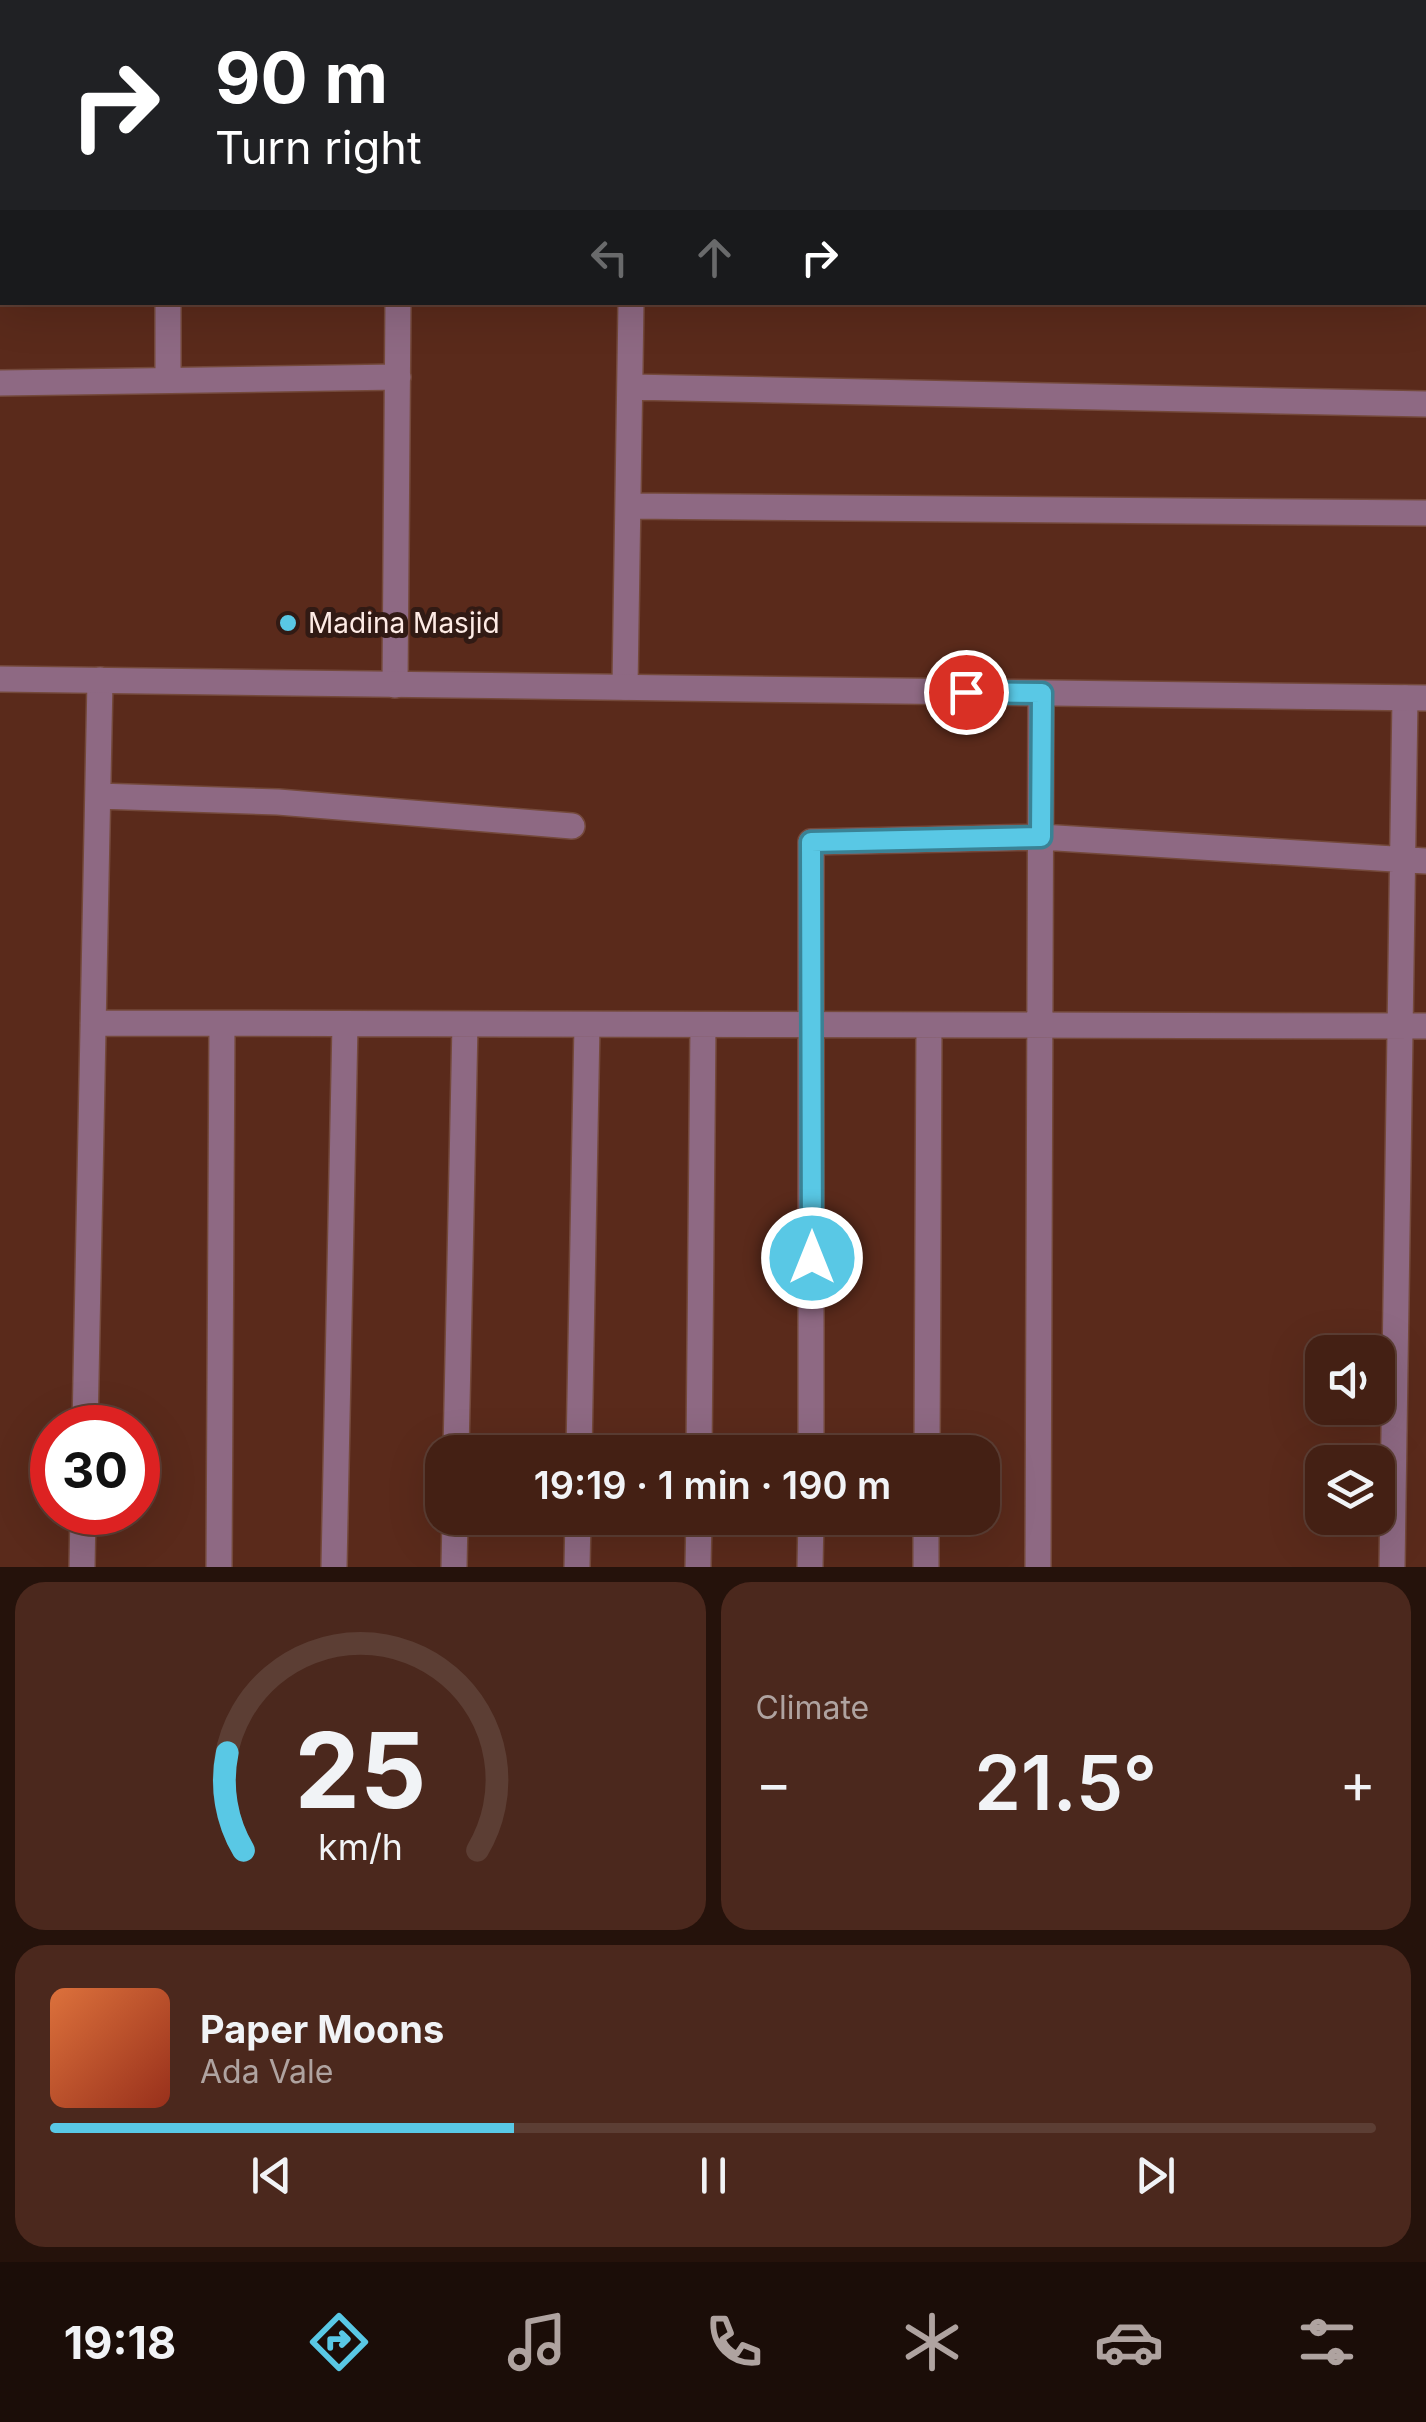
<!DOCTYPE html>
<meta charset="utf-8">
<style>
:root{--surface:#442014;--page:#4b281d;--text:#f1f3f6;--muted:#afa3a0;--line:#5c3e34;--accent:#59c8e5}
body{margin:0;font-family:Inter,sans-serif;background:var(--page);color:var(--text);height:100vh;display:flex;flex-direction:column;font-size:38px;white-space:nowrap}
*{box-sizing:border-box;margin:0}
p{font-size:32px;color:var(--muted)}
.icon{flex:none;width:55px;height:55px;fill:none;stroke:currentColor;stroke-width:2;stroke-linecap:round;stroke-linejoin:round}
.map{position:relative;height:1567px;overflow:hidden}
.drawer{display:flex;flex-direction:column;gap:15px;padding:15px;background:#25120b;flex:1}
.drawer>*{flex:none}
.top-card{position:absolute;left:0px;top:0px;width:1428px;height:305px;box-shadow:0 10px 40px #0002,0 0 0 2px var(--line);background:#202124;color:#fff;overflow:hidden}
.tools{position:absolute;left:1305px;top:1335px;display:grid;gap:20px}
.tools a{display:grid;place-items:center;width:90px;height:90px;border-radius:20px;background:var(--surface);box-shadow:0 10px 40px #0002,0 0 0 2px var(--line);font-size:50px}
.speed{position:absolute;left:30px;top:1405px;display:flex;gap:20px;font-size:50px;font-weight:700;text-align:center}
.speed>*{display:grid;place-content:center;width:130px;height:130px;border-radius:50%;background:var(--surface);box-shadow:0 10px 40px #0002,0 0 0 2px var(--line);line-height:1}
.speed .limit{border:15px solid #d22;background:#fff;color:#111}
.pin{position:absolute;display:grid;place-items:center;width:85px;height:85px;color:#fff;margin:-42px;border:5px solid #fff;border-radius:50%;box-shadow:0 2px 10px #0007}
.me{position:absolute;width:110px;margin:-55px;rotate:0deg;stroke-linejoin:round;filter:drop-shadow(0 0 8px #0008)}
.turn{display:flex;align-items:center;gap:35px;height:210px;padding:0 50px;font-size:45px}
.turn .icon{width:130px;height:130px;stroke-width:2.5}
.turn b{display:block;font-size:70px;line-height:85px}
.lanes{display:flex;align-items:center;height:95px;padding:0 50px;background:#0003;justify-content:center;gap:50px;direction:ltr}
.lanes .off{opacity:.35}
.big{font-size:75px;font-weight:600;line-height:1.1}
.drawer .widget{flex:1;display:flex;flex-direction:column;justify-content:center;gap:15px;min-width:0;padding:0 35px;border-radius:30px;background:var(--page)}
.drawer .dial{align-items:center;gap:0}
.dial svg{height:260px;overflow:visible;fill:none;stroke:var(--line);stroke-width:7;stroke-linecap:round;text-anchor:middle}
.dial text{fill:var(--text);stroke:none}
.song{display:flex;align-items:center;gap:30px}
.cover{width:120px;height:120px;border-radius:15px;background:linear-gradient(135deg,hsl(20 70% 55%),hsl(10 70% 35%))}
.played{height:10px;border-radius:5px;background:linear-gradient(90deg,var(--accent) 35%,var(--line) 35%)}
.keys{display:flex;justify-content:space-around;direction:ltr}
.heat{display:flex;justify-content:space-between;align-items:center;font-size:55px;direction:ltr}
.drawer .tiles{flex:1;display:grid;gap:15px;grid-template-columns:1fr 1fr}
.widget:last-child{grid-column:span 2}
.trip{position:absolute;left:425px;top:1435px;width:575px;height:100px;border-radius:30px;background:var(--surface);box-shadow:0 10px 40px #0002,0 0 0 2px var(--line);font-weight:600;line-height:100px;text-align:center}
.tab-bar{display:flex;height:160px;justify-content:space-around;align-items:center;background:#1b0d08;color:var(--muted)}
.tab-bar .icon{width:70px;height:70px}
.tab-bar .selected{color:var(--accent)}
.tab-bar b{font-size:45px;color:var(--text)}
.map>svg:first-child{display:block}
</style>
<div class="map">
<svg width="1426" height="1567" viewBox="0 0 1426 1567">
<rect width="100%" height="100%" fill="#5a2a1b"/>
<g fill="none" stroke-linecap="round" stroke-linejoin="round">
<defs>
<path id="minor" d="M171,2V0
M402,2V0
M635,2V0
M1399,2V0
M0,19H2
M1425,27H1426
M0,134H2
M1425,165H1426
M0,250H2
M1425,279H1426
M168,380V302
M0,383L398,377
M630,387L1426,404
M628,506L1426,513
M395,685L398,302
M625,687L631,302
M98,796L278,802L572,826
M93,1023L1426,1026
M85,1428L100,680
M456,1452L465,1024
M579,1452L587,1025
M699,1452L703,1025
M811,1452V842L1041,837L1426,861
M927,1452L929,1025
M82,1567L83,1512
M219,1567L222,1024
M334,1567L345,1024
M454,1567L455,1518
M577,1567L578,1518
M698,1567L699,1518
M810,1567L811,1518
M926,1567V1518
M1038,1567L1041,693
M1392,1567L1405,698"/>
<path id="tertiary" d="M0,679L1426,698"/>
</defs>
<use href="#minor" stroke="#74493b" stroke-width="28"/>
<use href="#tertiary" stroke="#74493b" stroke-width="28"/>
<use href="#minor" stroke="#8e6983" stroke-width="25"/>
<use href="#tertiary" stroke="#8e6983" stroke-width="25"/>
</g>
<g fill="none" stroke-linecap="round" stroke-linejoin="round">
<defs>
<path id="route" d="M812,1258L811,842L1041,837L1042,693L966,692"/>
</defs>
<use href="#route" stroke="#3a8295" stroke-width="25"/>
<use href="#route" stroke="#59c8e5" stroke-width="18"/>
</g>
<circle fill="#59c8e5" stroke="#311a14" stroke-width="4" cx="288" cy="623" r="10"/>
<g text-anchor="middle" stroke-width="10" stroke-linejoin="round" paint-order="stroke">
<g font-size="28" fill="#feebe5" stroke="#311a14" text-anchor="start">
<text x="308" y="633">Madina Masjid</text>
</g>
</g>
</svg>
<div class="tools">
<a><svg class="icon" aria-label="sound" viewBox="0 0 24 24"><path d="M4 9h4l5-4v14l-5-4H4zM17 9q2 3 0 6"/></svg></a>
<a><svg class="icon" aria-label="layers" viewBox="0 0 24 24"><path d="M12 4l9 5-9 5-9-5zM3 14l9 5 9-5"/></svg></a>
</div>
<div class="speed"><div class="limit">30</div></div>
<div class="pin" style="left:966px;top:692px;background:#d93025"><svg class="icon" aria-label="arrive" viewBox="0 0 24 24"><path d="M6 21V4h12l-3 4 3 4H6"/></svg></div>
<svg class="me" style="left:812px;top:1258px" viewBox="-20 -20 40 40"><circle r="17" fill="#59c8e5" stroke="#fff" stroke-width="3"/><path d="M0-11L8 9 0 5-8 9z" fill="#fff"/></svg>
<div class="trip">19:19 · 1 min · 190 m</div>
<div class="top-card">
<div class="turn"><svg class="icon" aria-label="right" viewBox="0 0 24 24"><path d="M7 20v-9h11M14 6l5 5-5 5"/></svg><div><b>90 m</b>Turn right</div></div>
<div class="lanes"><svg class="icon off" aria-label="left" viewBox="0 0 24 24"><path d="M17 20v-9H6M10 6l-5 5 5 5"/></svg><svg class="icon off" aria-label="ahead" viewBox="0 0 24 24"><path d="M12 20V5M6 11l6-6 6 6"/></svg><svg class="icon" aria-label="right" viewBox="0 0 24 24"><path d="M7 20v-9h11M14 6l5 5-5 5"/></svg></div>
</div>
</div>
<section class="drawer">
<div class="tiles">
<div class="widget dial"><svg viewBox="0 0 100 80">
<path d="M14 69A42 42 0 1 1 86 69"/>
<path d="M14 69A42 42 0 0 1 9 39" stroke="#59c8e5"/>
<text x="50" y="56" font-size="32" font-weight="700">25</text>
<text x="50" y="72" font-size="11">km/h</text>
</svg></div>
<div class="widget"><p>Climate</p>
<div class="heat"><a>−</a><b class="big">21.5°</b><a>+</a></div>
</div>
<div class="widget">
<div class="song"><i class="cover"></i><div><b>Paper Moons</b><p>Ada Vale</p></div></div>
<div class="played"></div>
<div class="keys"><svg class="icon" aria-label="previous" viewBox="0 0 24 24"><path d="M18 5L8 12l10 7zM5 5v14"/></svg><svg class="icon" aria-label="pause" viewBox="0 0 24 24"><path d="M8 5v14M16 5v14"/></svg><svg class="icon" aria-label="next" viewBox="0 0 24 24"><path d="M6 5l10 7-10 7zM19 5v14"/></svg></div>
</div>
</div>
</section>
<nav class="tab-bar">
<b>19:18</b>
<svg class="icon selected" aria-label="directions" viewBox="0 0 24 24"><path d="M12 3l9 9-9 9-9-9zM9 14v-3h6M13 9l2 2-2 2"/></svg>
<svg class="icon" aria-label="music" viewBox="0 0 24 24"><path d="M9 18V5l10-2v13"/><circle cx="6" cy="18" r="3"/><circle cx="16" cy="16" r="3"/></svg>
<svg class="icon" aria-label="phone" viewBox="0 0 24 24"><path d="M5 4h4l2 5-3 2q2 4 5 5l2-3 5 2v4C11 20 4 13 5 4z"/></svg>
<svg class="icon" aria-label="climate" viewBox="0 0 24 24"><path d="M12 3v18M4 7l16 10M4 17L20 7"/></svg>
<svg class="icon" aria-label="car" viewBox="0 0 24 24"><path d="M5 17H2v-5l4-1 3-4h7l3 4 3 1v5h-3M9 17h6M6 11h13"/><circle cx="7" cy="17" r="2"/><circle cx="17" cy="17" r="2"/></svg>
<svg class="icon" aria-label="filters" viewBox="0 0 24 24"><path d="M4 7h16M4 17h16"/><circle cx="9" cy="7" r="2"/><circle cx="15" cy="17" r="2"/></svg>
</nav>
